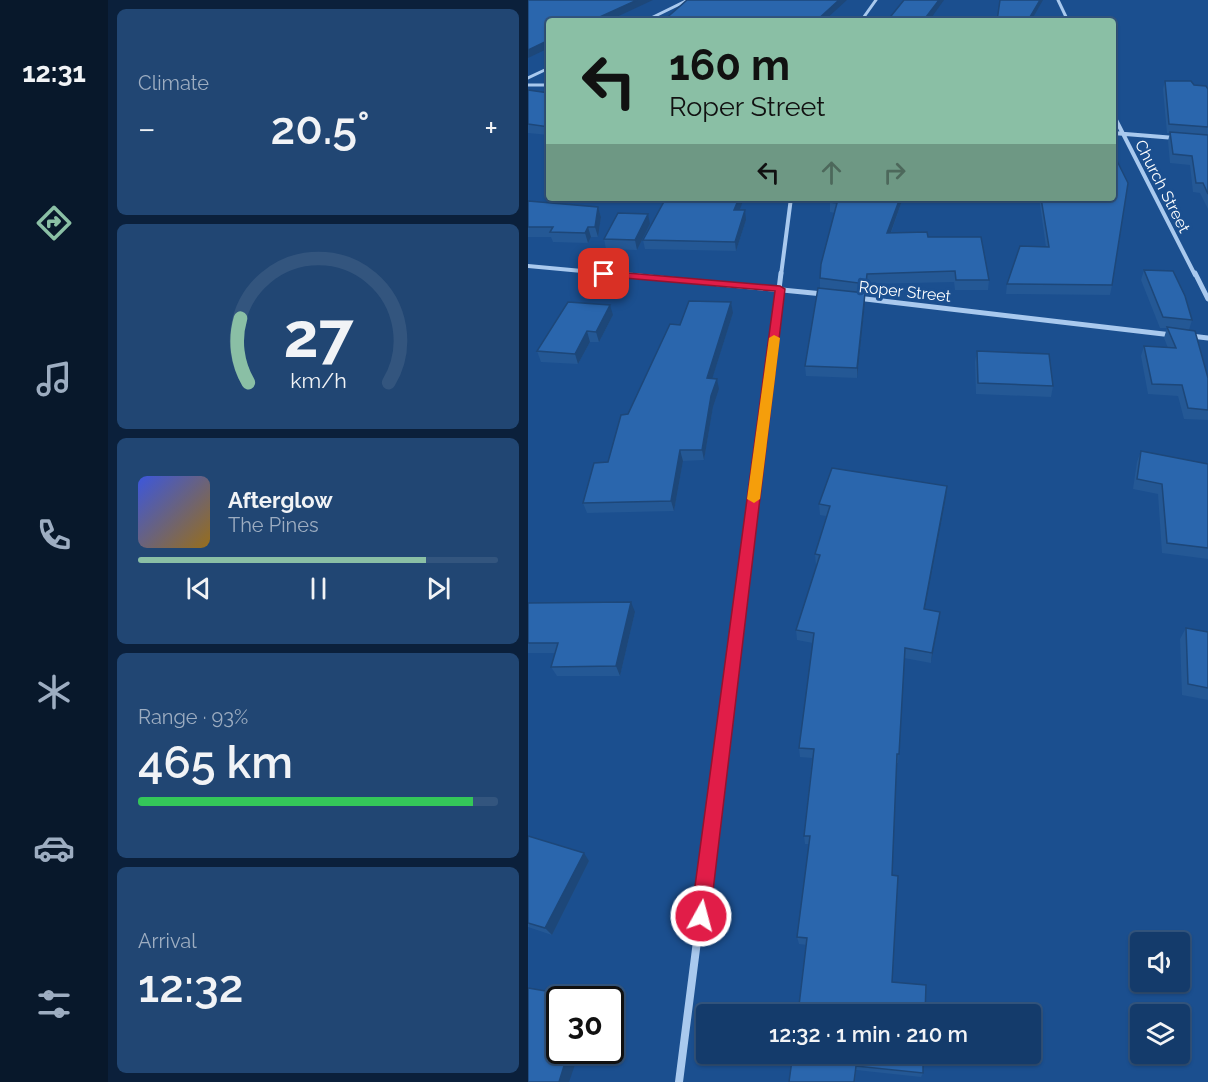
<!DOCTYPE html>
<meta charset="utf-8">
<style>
:root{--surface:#143b6b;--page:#214673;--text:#f1f3f6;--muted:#9dadc1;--line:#33557e;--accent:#8abfa5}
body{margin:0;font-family:Raleway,sans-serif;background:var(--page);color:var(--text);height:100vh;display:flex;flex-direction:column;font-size:22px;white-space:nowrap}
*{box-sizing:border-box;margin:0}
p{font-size:20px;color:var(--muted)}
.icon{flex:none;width:33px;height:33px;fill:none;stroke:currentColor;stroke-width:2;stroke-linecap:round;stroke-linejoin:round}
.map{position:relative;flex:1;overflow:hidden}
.panel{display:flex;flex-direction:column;gap:9px;padding:9px;background:#0b203b;width:420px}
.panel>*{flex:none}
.top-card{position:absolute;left:18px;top:18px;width:570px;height:183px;border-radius:6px;box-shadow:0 2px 4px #0004,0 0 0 2px var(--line);background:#8abfa5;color:#111;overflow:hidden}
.fabs{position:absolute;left:602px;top:932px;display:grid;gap:12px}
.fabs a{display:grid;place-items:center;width:60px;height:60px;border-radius:6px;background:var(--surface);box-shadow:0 2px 4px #0004,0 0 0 2px var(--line);font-size:30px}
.speed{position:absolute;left:18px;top:986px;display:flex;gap:12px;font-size:30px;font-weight:700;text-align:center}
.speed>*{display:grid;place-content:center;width:78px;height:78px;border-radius:50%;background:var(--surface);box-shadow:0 2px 4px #0004,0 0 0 2px var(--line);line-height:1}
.speed .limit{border:3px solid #111;border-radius:9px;background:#fff;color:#111}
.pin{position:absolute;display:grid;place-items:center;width:51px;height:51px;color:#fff;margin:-26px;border-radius:12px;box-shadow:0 3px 9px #0006}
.me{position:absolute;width:66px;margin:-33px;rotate:7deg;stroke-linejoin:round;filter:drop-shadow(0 0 4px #0008)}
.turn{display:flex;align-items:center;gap:21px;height:126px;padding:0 24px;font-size:27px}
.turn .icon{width:78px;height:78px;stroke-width:2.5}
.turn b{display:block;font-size:42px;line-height:51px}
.lanes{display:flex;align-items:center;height:57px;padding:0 24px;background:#0003;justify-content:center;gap:30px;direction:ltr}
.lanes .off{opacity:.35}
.big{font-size:45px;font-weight:600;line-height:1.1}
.panel .card{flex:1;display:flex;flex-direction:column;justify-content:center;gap:9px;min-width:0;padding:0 21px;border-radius:9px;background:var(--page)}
.panel .dial{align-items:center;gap:0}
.dial svg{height:156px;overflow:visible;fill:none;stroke:var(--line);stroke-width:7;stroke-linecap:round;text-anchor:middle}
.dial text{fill:var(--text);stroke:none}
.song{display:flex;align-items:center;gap:18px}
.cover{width:72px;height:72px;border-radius:9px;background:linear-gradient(135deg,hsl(230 70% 55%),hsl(40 70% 35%))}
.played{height:6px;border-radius:3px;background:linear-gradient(90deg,var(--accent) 80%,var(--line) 80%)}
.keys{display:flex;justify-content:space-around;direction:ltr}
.heat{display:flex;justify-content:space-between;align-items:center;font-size:33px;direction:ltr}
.charge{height:9px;border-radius:4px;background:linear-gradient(90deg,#34c759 93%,var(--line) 0)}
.trip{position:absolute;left:168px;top:1004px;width:345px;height:60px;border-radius:6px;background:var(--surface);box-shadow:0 2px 4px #0004,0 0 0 2px var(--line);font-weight:600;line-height:60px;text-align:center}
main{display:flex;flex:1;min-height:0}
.menu{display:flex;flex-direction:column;width:108px;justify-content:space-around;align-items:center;background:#08182b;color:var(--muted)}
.menu .icon{width:42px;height:42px}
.menu .current{color:var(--accent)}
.menu b{font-size:27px;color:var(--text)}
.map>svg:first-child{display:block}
</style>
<main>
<nav class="menu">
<b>12:31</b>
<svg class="icon current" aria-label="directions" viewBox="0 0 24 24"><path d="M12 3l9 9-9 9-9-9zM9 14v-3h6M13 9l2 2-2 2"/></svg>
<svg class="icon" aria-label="music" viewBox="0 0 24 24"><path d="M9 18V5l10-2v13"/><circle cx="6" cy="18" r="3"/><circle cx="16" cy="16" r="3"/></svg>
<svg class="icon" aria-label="phone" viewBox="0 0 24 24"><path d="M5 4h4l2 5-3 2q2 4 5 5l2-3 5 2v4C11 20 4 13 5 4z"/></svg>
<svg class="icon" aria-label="climate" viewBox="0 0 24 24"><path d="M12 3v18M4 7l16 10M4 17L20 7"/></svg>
<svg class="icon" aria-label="car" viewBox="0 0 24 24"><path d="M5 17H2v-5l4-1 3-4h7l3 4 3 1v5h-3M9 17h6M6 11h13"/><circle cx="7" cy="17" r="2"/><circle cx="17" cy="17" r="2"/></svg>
<svg class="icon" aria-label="filters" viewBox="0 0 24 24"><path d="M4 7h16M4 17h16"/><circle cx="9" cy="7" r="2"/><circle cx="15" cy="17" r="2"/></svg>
</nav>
<section class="panel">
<div class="card"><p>Climate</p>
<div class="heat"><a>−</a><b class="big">20.5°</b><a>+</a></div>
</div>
<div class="card dial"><svg viewBox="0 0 100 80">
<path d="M14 69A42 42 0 1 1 86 69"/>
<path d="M14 69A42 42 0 0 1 10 36" stroke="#8abfa5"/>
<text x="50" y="56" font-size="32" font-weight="700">27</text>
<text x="50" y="72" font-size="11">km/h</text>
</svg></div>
<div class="card">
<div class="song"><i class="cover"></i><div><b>Afterglow</b><p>The Pines</p></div></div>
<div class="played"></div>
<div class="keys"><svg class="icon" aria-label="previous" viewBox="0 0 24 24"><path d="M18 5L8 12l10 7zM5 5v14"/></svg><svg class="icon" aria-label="pause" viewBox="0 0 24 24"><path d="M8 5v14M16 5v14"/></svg><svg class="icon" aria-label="next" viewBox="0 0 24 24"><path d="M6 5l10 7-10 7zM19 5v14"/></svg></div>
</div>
<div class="card"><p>Range · 93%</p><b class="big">465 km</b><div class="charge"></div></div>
<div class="card"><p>Arrival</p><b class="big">12:32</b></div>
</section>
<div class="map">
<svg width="680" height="1082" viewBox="0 0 680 1082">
<rect width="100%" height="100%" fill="#1b4f8f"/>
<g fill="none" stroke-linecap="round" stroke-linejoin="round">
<path stroke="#a9c9ee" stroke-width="3" d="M530,0L540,21
M117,21L160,0
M333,21L348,0
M0,78L21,68
M0,85H21
M585,115L587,120"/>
<path stroke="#a9c9ee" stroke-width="4" d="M587,118L667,275
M585,133L647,138
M0,266L97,275
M253,275L263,198"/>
<path stroke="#a9c9ee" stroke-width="5" d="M80,273L295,294
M667,273L680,299
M329,298L644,335
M663,336L680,338
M228,476L253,273"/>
<path stroke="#a9c9ee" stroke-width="6" d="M194,740L228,475"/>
<path stroke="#a9c9ee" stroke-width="8" d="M151,1082L195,738"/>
</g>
<path fill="#245895" d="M637,81L680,89V209L672,193L665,192L662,165L642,163L640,141L642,133H639L635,89Z
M0,90L21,93V135L0,133Z
M138,198H216L211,210L218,220L208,251L117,249L115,240Z
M304,198H375L363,233L400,237L461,280L460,290H427L426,282L339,284L338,294H337V303L329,378L278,376L277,366L292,288V278L307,213L302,212V202Z
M511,198H585L584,285L582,295L478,294L479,284L518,247Z
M0,201L70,207L73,217L70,237H63L60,243L25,242L23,237H0Z
M122,224L109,250L78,249L76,239Z
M616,270L664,320L661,330L680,378V420L656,419L650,396L620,394L613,356L616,346L640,348L636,338L639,328H632L613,280Z
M205,313L184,379L191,389L185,407L176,460L155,461L146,511L59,513L55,503L80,462L100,414L152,325Z
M85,315L71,342H62L50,364L13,362L9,351Z
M449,351L525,386L523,397L448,394L447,362Z
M613,451L680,464V559L634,553L630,494L605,489L609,462Z
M419,486L418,497L397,609L411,622L403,663L376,658L370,763H368L364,875V982L397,1014L279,945L271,944L269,937L281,844H277L276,836L284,758L272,757L271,748L285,643L269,640L268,630L289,565H288L287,554L298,516L292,515L291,504Z
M0,603L107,612L92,676H29L23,667L28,653H0Z
M658,628L680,632V700L654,695L652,639Z
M0,836L61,861L24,935L0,927Z
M265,1053L395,1073L393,1077L328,1070L327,1082H261Z"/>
<path fill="#1d4779" d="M109,0H125L80,21H63Z
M311,0H319L296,21H288Z
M411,0H416L401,21H395Z
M512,0H515L503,21L502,17Z
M21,40V48L0,58V50Z
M211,198H216L208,220L206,210Z
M372,198H375L359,243V233Z
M70,207L73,217L70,237L67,227Z
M217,210L218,220L208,251L207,242Z
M120,214L122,224L109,250L107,240Z
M60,227L63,237L60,243L57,233Z
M337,293V303L329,378V368Z
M203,302L205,313L181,389L179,378Z
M82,305L85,315L71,342L68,332Z
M59,331L62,342L50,364L47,354Z
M189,379L191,389L185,407L176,460L174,450L183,396Z
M152,450L155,461L146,511L143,501Z
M419,486L418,497L395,619L396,609Z
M103,602L107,612L92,676L88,666Z
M412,612L411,622L403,663L404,653Z
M56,853L61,861L24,935L17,928Z
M41,1050H52L41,1082H31Z"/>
<path fill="#2a66ad" stroke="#1d4779" stroke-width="1.5" d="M0,0H109L63,21H21V40L0,50Z
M159,0H311L288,21H135Z
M376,0H411L395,21H397H359Z
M472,0H512L502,17H511L509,21H469Z
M637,81H663L666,85L678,86L680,89V127L641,124Z
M0,90L21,93V127L0,124Z
M642,132L680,135V194L675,183H668L664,156L645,154Z
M585,153L600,183L584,285L479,284L492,246L521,247L513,198H585Z
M138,198H211L206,210H217L207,242L115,240Z
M304,198H372L359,233L399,232L400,237H453L461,280H428L427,271L339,274L338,284L292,278L293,264L309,203L302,202Z
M0,201L70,207L67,227H60L57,233L22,232L25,227H0Z
M90,213L120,214L107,240L76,239Z
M616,270L645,271L657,296L664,320L635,317Z
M290,288L337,293L329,368L277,366Z
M161,301L203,302L179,378L189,379L183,396L174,450H152L143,501L55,503L66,463L80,462L93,415L100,414L142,324L152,325Z
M40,302L82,305L68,332L59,331L47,354L9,351Z
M639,327L667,331L680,378V410L660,408L654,385L624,384L616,346L648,348Z
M449,351L521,354L525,386L450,383Z
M613,451L680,464V548L639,543L634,484L609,479Z
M304,468L419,486L396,609L412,612L404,653L377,648L371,754H369L364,875L370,876L364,982L398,985L397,1014H270L279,938L269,937L282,836H276L286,749L271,748L286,633L268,630L292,555L287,554L302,506L291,504Z
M103,602L88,666L23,667L30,643H0V603Z
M658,628L680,632V688L660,684Z
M0,836L56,853L17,928L0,923Z
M0,988L59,998L58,999H32V1050H41L31,1082H0Z
M265,1053H395V1073L328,1066L326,1082H261Z"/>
<path fill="#e11d48" stroke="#92132f" stroke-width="1.5" d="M76,271L252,286L257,289L182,916L179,923L173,925L166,923L163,916L247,291L73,276L71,274Z"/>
<path fill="#f59e0b" d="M246,335L252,338L232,499L226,503L219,499L241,338Z"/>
<g text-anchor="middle" stroke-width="6" stroke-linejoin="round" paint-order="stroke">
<g font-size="16" fill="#fff" stroke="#1b4f8f">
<text transform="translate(635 186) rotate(63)" y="6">Church Street</text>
<text transform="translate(377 291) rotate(6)" y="6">Roper Street</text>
</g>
</g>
</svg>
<div class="fabs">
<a><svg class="icon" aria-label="sound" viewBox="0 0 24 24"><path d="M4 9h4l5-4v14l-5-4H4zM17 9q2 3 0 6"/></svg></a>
<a><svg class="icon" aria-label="layers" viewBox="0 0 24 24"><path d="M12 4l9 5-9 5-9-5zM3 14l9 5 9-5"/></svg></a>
</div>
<div class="speed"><div class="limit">30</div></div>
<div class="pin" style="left:76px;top:274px;background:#d93025"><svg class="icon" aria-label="arrive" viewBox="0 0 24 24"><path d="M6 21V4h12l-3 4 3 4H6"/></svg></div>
<svg class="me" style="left:173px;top:916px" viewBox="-20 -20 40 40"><circle r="17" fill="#e11d48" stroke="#fff" stroke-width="3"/><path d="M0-11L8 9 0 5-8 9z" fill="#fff"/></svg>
<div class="trip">12:32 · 1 min · 210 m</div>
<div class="top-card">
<div class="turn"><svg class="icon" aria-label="left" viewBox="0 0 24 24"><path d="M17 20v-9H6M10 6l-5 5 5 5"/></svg><div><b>160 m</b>Roper Street</div></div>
<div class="lanes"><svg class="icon" aria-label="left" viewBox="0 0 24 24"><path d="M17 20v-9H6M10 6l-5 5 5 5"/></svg><svg class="icon off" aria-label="ahead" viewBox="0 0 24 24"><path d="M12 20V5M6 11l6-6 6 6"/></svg><svg class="icon off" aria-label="right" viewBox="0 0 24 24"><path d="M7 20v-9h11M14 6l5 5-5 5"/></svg></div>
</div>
</div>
</main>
